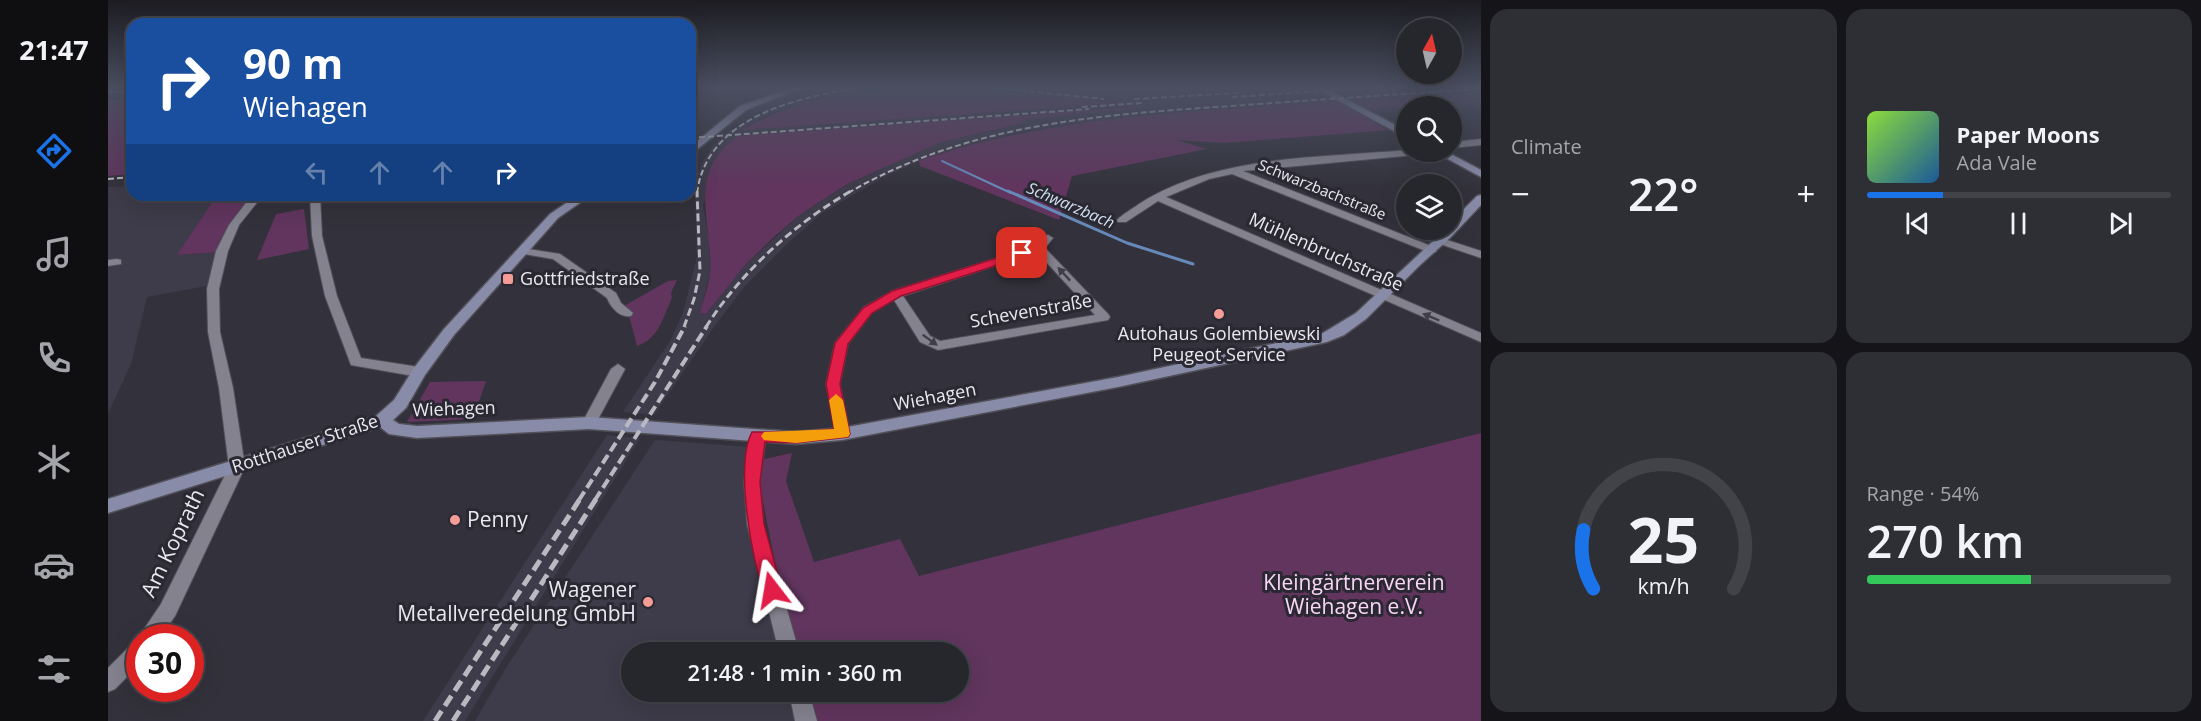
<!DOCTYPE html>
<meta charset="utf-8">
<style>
:root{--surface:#26262d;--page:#2e2e35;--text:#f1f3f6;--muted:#a4a5aa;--line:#424349;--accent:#1a73e8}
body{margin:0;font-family:"Open Sans",sans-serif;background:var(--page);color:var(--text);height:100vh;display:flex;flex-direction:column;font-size:22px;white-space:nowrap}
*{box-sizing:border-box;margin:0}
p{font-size:20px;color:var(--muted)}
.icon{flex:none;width:33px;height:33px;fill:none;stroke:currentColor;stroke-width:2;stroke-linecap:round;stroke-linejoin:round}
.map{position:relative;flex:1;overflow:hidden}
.panel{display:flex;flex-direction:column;gap:9px;padding:9px;background:#151519;width:720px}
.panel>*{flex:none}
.top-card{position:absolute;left:18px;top:18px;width:570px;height:183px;border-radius:18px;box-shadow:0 6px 24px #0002,0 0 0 2px var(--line);background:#1a4fa0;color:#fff;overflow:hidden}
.needle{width:39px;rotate:8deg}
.buttons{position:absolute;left:1288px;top:18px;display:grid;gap:12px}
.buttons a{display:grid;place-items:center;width:66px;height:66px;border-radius:50%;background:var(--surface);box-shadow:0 6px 24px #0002,0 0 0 2px var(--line);font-size:30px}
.speed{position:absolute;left:18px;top:624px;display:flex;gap:12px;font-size:30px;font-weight:700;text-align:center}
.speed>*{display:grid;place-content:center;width:78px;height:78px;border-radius:50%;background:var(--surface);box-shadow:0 6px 24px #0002,0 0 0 2px var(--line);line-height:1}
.speed .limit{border:9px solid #d22;background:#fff;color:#111}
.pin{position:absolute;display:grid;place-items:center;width:51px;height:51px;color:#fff;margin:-26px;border-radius:12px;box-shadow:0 3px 9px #0006}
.me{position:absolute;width:66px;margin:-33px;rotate:346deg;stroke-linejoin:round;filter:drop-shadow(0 0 4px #0008)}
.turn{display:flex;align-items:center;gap:21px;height:126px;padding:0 18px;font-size:27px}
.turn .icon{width:78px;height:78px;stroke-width:2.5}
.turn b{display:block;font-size:42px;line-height:51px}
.lanes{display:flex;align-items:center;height:57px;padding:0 18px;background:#0003;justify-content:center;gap:30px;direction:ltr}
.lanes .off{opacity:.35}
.big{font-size:45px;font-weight:600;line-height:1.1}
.panel .widget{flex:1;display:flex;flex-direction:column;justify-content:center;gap:9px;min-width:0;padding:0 21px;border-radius:18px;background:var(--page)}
.panel .dial{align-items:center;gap:0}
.dial svg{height:156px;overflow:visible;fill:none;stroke:var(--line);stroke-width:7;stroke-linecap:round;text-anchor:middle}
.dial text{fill:var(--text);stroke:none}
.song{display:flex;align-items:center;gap:18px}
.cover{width:72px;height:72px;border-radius:9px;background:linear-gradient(135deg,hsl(90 70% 55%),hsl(210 70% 35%))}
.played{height:6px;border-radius:3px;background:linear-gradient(90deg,var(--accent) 25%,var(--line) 25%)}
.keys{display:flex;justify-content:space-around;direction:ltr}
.heat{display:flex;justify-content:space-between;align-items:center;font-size:33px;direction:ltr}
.charge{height:9px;border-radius:4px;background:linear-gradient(90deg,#34c759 54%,var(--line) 0)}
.panel .tiles{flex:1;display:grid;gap:9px;grid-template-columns:repeat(2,1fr)}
.trip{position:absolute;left:513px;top:642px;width:348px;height:60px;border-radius:30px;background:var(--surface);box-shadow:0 6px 24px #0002,0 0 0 2px var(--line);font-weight:600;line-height:60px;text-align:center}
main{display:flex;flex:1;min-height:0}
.tab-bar{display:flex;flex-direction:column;width:108px;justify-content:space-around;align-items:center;background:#0f0f12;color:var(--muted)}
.tab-bar .icon{width:42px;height:42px}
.tab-bar .current{color:var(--accent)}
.tab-bar b{font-size:27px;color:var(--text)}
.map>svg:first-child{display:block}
</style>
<main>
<nav class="tab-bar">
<b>21:47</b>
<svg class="icon current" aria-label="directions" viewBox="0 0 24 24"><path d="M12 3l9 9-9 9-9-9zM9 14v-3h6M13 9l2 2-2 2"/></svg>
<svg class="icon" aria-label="music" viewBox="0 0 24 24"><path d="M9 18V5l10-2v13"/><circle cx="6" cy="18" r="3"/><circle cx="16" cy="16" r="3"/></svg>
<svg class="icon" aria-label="phone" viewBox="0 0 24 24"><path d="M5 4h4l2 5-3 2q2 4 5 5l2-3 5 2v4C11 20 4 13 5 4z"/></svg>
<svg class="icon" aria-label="climate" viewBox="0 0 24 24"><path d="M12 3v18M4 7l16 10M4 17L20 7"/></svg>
<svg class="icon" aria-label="car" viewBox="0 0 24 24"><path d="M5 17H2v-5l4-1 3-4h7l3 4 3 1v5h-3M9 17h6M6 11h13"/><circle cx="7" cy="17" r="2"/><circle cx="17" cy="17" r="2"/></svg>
<svg class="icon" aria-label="filters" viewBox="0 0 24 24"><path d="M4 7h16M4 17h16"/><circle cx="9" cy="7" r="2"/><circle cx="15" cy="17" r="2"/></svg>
</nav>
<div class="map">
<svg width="1373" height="721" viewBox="0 0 1373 721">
<rect width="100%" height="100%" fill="#33323c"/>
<path fill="#3e3b4a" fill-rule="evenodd" d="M663,87H785L717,96L665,113L635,129L1010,103L1009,101L974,100L853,87H909L966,93L1032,95L1155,87H1200L1229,101L963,124L908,133L847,149L811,161L774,178L713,214L679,244L637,286L606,327L546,415L515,412L562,341L575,313L589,257L587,182L594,163L605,146L624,129L655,112L630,107L666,91ZM1040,107L915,120V123L833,142L795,158L739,184L693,214L637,265L598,314L592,313L602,274L601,239L595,205L630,136Z
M1215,87H1373V108L1299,106V111L1264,112Z
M24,186V195H118L107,198L70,255L111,252L104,285L39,297L23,364L0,414V264L15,260L0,261V187Z
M499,435L532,438L357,721H315Z
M547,440L643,447L676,652H524V692H686L693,721H367L396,671Z"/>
<path fill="#61355e" d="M785,87H853L1011,103L633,130C681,104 730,90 785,87Z
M909,87L1019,91L1103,87H1155C1072,93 991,98 909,87Z
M1373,95V100L1258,109L1245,101Z
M0,100H24V174L0,176Z
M1229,101L1280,130L1117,143L1068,140L1099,149L964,176L951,220L812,166L811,161C945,114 1089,112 1229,101Z
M1039,106L1041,107L915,120V123L833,142L739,184L693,214L666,237L637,265L598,314L592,313C595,300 601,286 602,273C605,221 577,174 630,136Z
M118,195H144L130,215L111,252L69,255L107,198Z
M196,209L201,249L149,260L168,214Z
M569,280L563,293L564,298C555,317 551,339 529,346L519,308L516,306L560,281Z
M378,381L365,419L299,422L322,382Z
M1373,433V721H705L696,692H850V652H685L652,487L656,459L684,453L678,481L706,562L792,539L811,576Z"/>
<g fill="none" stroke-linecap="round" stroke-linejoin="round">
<path stroke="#6789ba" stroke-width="2" d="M582,87H594
M0,92H24
M834,161L903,193"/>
<path stroke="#6789ba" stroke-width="3" d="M900,191L1019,243L1085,264"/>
<defs>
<path id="street" d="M1373,139V145L1344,148V142Z
M1299,150L1312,152L1307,155L1135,171L1328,248V252H1320L1124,174L1101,179L1058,197L1373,333V342L1050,201L1018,222H1010L1009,220C1015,214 1024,209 1031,204C1107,155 1212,158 1299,150Z
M144,195H155L131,225L120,251L111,289L112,332L125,388L137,467L67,616L52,638H32V641L30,638L53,604L121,467L111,388L100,332L99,289L108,251L121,225Z
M202,195H212L214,236L229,296L253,358L311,367L318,372L316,375L311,377L243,365L217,296L204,236Z
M940,235L945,238L937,248L1000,314L1002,317L1000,320L830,350L812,342L786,300L764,313L740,344L732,384L742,434L739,438H729L718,384L727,343L756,307L784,291L927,246L936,236ZM929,252L987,315L832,341L822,336L795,296Z
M1333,238L1373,251V258L1329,243V239Z
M414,248L452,254L508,293L513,303L525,313L523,316C512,318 503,308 499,298L445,259L410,253V249Z
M9,259L13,260V264L0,266V260Z
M510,364L517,369L488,423L486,427H476L474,423L503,369Z
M650,430L655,432L658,436L652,482L655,524L691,652H671L639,524L636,482L642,436L645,432Z
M32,641V664L7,689L0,692V668L25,643Z
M681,692H701L709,721H687Z"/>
<path id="secondary" d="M686,87H697L638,110L582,155V147L632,106Z
M1205,87H1215L1299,131V138Z
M1327,152H1339L1373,170V177Z
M470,195H483L450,218L346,335L317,375L298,408L285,420L291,424L309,426L481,417L688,432L734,428L1010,377L1215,333L1248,313L1337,230H1344V221L1369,196L1373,195V205L1342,238L1311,266L1258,319L1236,335L1219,342L1010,387L734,440L688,444L481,429L309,438L281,434L272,427L0,513V499L268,416L286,400L306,368L336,329L442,214Z"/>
</defs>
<use href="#street" stroke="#514f58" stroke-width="2"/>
<use href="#secondary" stroke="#514f58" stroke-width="3"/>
<use href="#street" fill="#84828e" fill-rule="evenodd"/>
<use href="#secondary" fill="#898ca8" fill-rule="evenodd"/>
<path stroke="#bab9c1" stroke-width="2" stroke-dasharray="6 3" stroke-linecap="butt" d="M876,87L996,99
M1124,97L1272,87
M1026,99L1130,93
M974,107L1034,103
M582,138L981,109
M0,179L24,177
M589,193C599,115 694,96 758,87
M740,193C859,124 989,115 1123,106C1206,100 1290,94 1373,89"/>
<path stroke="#bab9c1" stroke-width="3" stroke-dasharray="8 4" stroke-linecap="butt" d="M576,327L586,299L592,271L589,191
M598,327C633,272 686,224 743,191"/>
<path stroke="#bab9c1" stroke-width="4" stroke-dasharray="10 4.5" stroke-linecap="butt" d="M471,500L547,382L577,326
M487,500L599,326"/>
<path stroke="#bab9c1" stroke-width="5" stroke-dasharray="12 6" stroke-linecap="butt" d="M327,721L472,499
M345,721L488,499"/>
</g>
<defs><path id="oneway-solid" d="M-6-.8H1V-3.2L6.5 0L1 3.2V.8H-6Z" transform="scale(1.5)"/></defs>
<g fill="#403e49">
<use href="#oneway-solid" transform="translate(956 274) rotate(-133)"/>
<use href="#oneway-solid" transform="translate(1323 317) rotate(-157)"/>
<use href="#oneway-solid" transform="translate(822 340) rotate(36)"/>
</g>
<linearGradient id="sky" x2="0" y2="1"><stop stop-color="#1c1c21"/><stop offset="0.47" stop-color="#4a4f61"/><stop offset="1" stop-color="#4a4f61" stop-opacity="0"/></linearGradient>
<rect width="1373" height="187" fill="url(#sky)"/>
<path fill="#e11d48" stroke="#92132f" stroke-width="1.5" d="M914,250L919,253L918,256L793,296L764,313L740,344L732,384L742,434L740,437L688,443L657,442L652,482L656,524L674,590L671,596L664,598L658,596C643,563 627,464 644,432H688L726,429L718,384L727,343L755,308L784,291Z"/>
<path fill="#f59e0b" d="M728,394L735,400L742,434L740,437L688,443L656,440L653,436L656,432L726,429L721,400Z"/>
<g fill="#f59c96" stroke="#2a2832" stroke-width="2">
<rect x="394" y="273" width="12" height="12" rx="3"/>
<circle cx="1111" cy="314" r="6"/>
<circle cx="347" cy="520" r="6"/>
<circle cx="540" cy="602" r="6"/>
</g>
<g text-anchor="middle" stroke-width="6" stroke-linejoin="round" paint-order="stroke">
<g font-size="15" fill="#e9e8ef" stroke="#2a2832">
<text transform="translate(1214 190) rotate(22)" y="5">Schwarzbachstraße</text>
</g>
<g font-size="16" font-style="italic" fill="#d2e0f3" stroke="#2a2832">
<text transform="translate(963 205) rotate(23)" y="6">Schwarzbach</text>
</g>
<g font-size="18" fill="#e9e8ef" stroke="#2a2832">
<text transform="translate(1218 252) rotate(24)" y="6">Mühlenbruchstraße</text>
<text transform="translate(923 311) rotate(-10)" y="6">Schevenstraße</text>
<text transform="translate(827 397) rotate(-11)" y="6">Wiehagen</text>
<text transform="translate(346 409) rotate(-2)" y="6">Wiehagen</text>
<text transform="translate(197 444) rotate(-18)" y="6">Rotthauser Straße</text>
</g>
<g font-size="18" fill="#e9e8ef" stroke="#2a2832" text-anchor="start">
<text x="412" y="285">Gottfriedstraße</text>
<text x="1111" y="340" text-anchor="middle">Autohaus Golembiewski<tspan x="1111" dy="21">Peugeot Service</tspan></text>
</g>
<g font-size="21" fill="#e9e8ef" stroke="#2a2832" text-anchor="start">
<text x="359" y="527">Penny</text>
<text x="528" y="597" text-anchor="end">Wagener<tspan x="528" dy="24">Metallveredelung GmbH</tspan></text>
</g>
<g font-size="21" fill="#e9e8ef" stroke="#2a2832">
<text transform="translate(65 543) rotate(-64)" y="7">Am Koprath</text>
</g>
<g font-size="21" fill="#fad5f6" stroke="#2a2832">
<text x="1246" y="590">Kleingärtnerverein<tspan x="1246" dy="24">Wiehagen e.V.</tspan></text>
</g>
</g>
</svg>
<div class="buttons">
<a><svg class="needle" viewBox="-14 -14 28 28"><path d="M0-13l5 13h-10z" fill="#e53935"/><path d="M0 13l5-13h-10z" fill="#a4a5aa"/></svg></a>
<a><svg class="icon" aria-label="search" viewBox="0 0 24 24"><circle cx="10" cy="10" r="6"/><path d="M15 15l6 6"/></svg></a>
<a><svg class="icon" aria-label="layers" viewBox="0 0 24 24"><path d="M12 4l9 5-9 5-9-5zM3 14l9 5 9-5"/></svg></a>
</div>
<div class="speed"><div class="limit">30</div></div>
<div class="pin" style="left:914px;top:253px;background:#d93025"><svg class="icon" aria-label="arrive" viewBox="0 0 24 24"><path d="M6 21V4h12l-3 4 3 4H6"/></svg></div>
<svg class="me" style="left:664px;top:590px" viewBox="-20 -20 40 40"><path d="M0-17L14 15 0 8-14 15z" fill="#e11d48" stroke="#fff" stroke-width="4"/></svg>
<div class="trip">21:48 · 1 min · 360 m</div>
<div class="top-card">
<div class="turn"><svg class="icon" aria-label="right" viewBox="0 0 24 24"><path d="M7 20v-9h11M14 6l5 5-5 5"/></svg><div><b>90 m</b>Wiehagen</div></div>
<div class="lanes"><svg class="icon off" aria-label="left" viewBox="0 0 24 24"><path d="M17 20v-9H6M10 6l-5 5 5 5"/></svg><svg class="icon off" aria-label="ahead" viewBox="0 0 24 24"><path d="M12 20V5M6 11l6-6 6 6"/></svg><svg class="icon off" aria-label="ahead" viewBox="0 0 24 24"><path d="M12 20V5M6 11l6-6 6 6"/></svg><svg class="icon" aria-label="right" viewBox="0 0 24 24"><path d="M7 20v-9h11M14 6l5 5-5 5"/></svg></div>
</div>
</div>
<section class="panel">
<div class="tiles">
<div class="widget"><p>Climate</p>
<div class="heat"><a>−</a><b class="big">22°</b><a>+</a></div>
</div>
<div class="widget">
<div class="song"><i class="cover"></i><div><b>Paper Moons</b><p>Ada Vale</p></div></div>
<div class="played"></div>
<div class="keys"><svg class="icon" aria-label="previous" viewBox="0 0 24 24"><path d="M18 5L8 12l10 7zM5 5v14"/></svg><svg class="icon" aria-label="pause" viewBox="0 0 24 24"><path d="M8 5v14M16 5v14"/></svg><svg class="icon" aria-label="next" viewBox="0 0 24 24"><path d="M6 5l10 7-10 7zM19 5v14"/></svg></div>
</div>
<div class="widget dial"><svg viewBox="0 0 100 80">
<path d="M14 69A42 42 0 1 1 86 69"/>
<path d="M14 69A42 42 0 0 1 9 39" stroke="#1a73e8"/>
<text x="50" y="56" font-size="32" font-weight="700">25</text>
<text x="50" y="72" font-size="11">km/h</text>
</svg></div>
<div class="widget"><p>Range · 54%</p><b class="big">270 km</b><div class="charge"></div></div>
</div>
</section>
</main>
